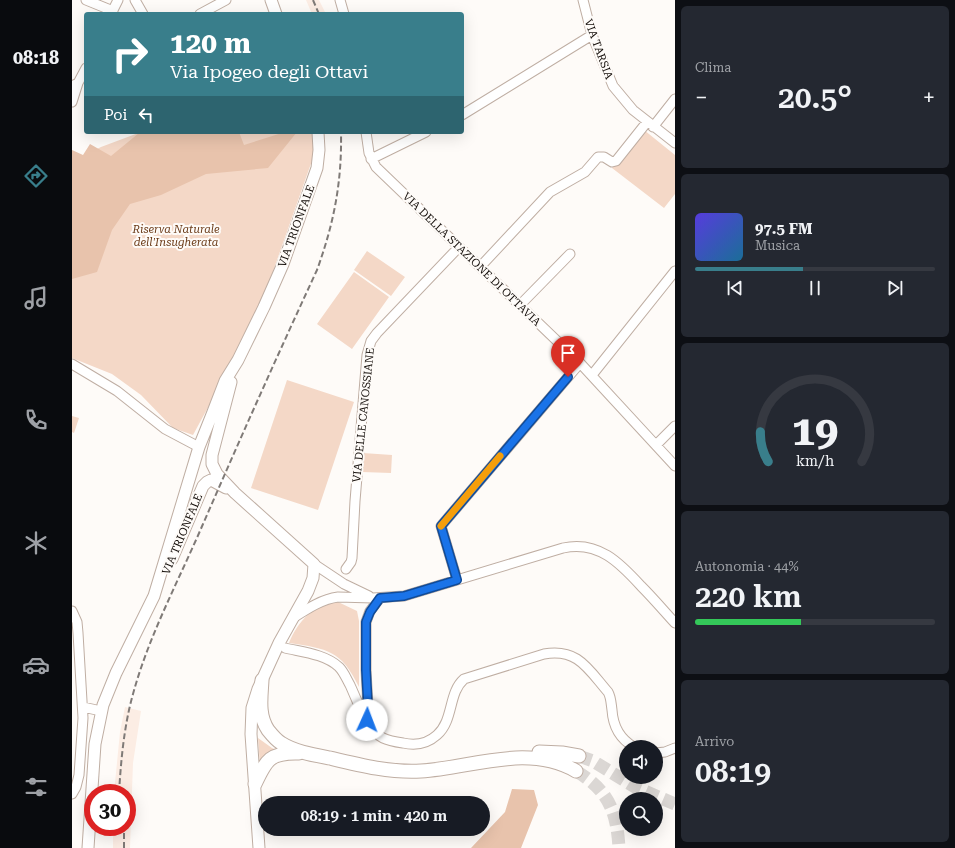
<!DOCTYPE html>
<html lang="it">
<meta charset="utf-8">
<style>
:root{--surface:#171b24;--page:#242831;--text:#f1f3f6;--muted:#9ea1a6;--line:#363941;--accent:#397e8b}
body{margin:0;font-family:"Roboto Serif",serif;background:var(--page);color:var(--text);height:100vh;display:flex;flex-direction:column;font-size:15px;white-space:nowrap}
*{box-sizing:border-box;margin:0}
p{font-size:13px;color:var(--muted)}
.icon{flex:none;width:22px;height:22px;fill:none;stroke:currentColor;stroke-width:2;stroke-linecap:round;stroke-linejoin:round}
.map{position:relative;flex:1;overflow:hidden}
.panel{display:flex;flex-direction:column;gap:6px;padding:6px;background:#0d0f14;width:280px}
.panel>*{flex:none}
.hud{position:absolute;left:12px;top:12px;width:380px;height:122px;border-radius:4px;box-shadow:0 4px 16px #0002;background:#397e8b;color:#fff;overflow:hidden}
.controls{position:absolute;left:547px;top:740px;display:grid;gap:8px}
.controls a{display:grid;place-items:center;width:44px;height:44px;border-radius:50%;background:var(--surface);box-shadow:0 4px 16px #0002;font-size:20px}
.speed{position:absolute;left:12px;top:784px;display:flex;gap:8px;font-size:20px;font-weight:700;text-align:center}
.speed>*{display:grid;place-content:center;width:52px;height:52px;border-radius:50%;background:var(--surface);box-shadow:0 4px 16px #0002;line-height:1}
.speed .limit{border:6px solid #d22;background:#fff;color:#111}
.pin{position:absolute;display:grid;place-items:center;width:34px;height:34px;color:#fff;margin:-41px -17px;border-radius:50% 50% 50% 0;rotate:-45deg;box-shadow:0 0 4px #0007}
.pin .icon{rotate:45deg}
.me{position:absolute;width:44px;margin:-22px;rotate:2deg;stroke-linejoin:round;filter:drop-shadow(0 0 3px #0008)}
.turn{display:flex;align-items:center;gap:14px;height:84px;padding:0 20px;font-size:18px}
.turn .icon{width:52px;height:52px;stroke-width:2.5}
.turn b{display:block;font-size:28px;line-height:34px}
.then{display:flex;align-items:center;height:38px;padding:0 20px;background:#0003;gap:8px;font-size:15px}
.big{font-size:30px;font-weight:600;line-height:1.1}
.panel .widget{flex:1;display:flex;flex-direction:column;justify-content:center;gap:6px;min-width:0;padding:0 14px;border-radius:6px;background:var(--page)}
.panel .dial{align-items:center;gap:0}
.dial svg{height:104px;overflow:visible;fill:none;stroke:var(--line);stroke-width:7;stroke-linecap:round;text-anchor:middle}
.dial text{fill:var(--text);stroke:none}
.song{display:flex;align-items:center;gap:12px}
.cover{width:48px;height:48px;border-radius:6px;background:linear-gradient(135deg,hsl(250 70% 55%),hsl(200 70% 35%))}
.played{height:4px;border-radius:2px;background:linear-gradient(90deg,var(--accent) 45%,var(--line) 45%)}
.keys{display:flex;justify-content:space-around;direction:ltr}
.heat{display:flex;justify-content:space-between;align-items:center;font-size:22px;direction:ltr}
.charge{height:6px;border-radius:3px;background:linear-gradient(90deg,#34c759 44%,var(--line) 0)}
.trip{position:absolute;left:186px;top:796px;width:232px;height:40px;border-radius:20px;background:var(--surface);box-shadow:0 4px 16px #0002;font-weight:600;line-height:40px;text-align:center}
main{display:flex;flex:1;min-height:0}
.menu{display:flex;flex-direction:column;width:72px;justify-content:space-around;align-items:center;background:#090b0e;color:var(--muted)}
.menu .icon{width:28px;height:28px}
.menu .active{color:var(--accent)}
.menu b{font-size:18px;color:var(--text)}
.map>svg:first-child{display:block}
</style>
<main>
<nav class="menu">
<b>08:18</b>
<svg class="icon active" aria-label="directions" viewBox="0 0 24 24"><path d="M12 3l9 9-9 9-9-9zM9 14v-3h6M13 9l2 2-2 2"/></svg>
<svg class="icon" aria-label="music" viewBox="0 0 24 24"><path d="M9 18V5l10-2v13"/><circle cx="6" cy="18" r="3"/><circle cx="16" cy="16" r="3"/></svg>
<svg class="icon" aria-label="phone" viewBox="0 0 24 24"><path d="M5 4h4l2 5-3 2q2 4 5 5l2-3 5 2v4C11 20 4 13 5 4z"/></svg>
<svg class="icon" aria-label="climate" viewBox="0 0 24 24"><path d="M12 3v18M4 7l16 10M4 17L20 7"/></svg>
<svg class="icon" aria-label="car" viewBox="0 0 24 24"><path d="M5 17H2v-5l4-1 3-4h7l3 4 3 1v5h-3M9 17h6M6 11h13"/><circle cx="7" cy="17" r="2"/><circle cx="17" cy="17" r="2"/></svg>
<svg class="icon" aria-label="filters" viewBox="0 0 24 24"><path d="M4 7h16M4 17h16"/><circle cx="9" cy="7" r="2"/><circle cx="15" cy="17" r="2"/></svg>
</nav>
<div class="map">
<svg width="603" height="848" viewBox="0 0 603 848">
<rect width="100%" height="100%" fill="#fefbf8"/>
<path fill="#fcede4" d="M234,0H247L254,14H240Z
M53,707L69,711L61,763L58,848H41V827H55V793H42L48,732Z"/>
<path fill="#f4d8c7" d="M572,130L603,155V194L592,208L540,168Z
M69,132H241L242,155L192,297L146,389L121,435L101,428L69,395L40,374L0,358V161L29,147Z
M295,251L333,277L319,296L282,270Z
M282,272L317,297L280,349L245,324Z
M215,380L282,402L246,510L179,488Z
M0,416L7,418L2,433L0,432Z
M291,453L320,455L319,473L290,472Z
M264,601L285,611L287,621V687C269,650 256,649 217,643C225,623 242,603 264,601Z
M186,738L200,748L205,750L188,765Z"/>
<path fill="#e8c3ac" d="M73,132H167L172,145L213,132H225L196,168L134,174L89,195L58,204L40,230L25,272L0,279V150L11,155L18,144L39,156L67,133Z
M440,789L462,790L466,805L449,848H399L433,812Z"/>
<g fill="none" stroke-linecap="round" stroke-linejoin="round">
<path stroke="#dbd7d4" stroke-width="13" stroke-dasharray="13 6" stroke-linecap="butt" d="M507,756L521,761L563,787L603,804
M504,771C536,790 545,811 547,848"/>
<defs>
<path id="minor" d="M14,0L41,11
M63,0L71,14
M268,0L272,14
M511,0L520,35L541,86L561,110L603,143
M39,14L46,0
M128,14L154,0
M0,86L6,83L14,68
M0,102L6,83
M390,115L520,35
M581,127L603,99
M294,132L297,153L304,167L508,363L603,466
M299,159L354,132
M408,267L478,192L513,172L526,157H532L540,162L544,161L575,122
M448,305L498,254
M0,364L45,391L93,429L127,447
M520,375L603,271
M584,445L603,426
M242,564L272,584L297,596
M274,569L279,562L280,558L283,501L295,355L299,341L305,333L387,247
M385,580L369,526L508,363
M0,611L5,622L6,633L11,718L7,775L4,787L0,794
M221,618C235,609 250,599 266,597L301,598L332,596L491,548C526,540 548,563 569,586C581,598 592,611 603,623
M213,648C230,652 253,654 267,667C272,672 274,678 278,685C285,700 295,730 311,738C317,741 324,742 331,743C344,746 355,744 365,735C382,720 376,693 392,679L472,654C506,648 516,669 536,692C539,697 539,703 540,710C541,726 548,739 562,747
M11,707L29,711
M295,719L296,707L294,670V622L298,611L308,598
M584,753L593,752L603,748"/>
<path id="major" d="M199,0L204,14
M159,382L140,455V464L145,474L163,493L242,564L241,578L236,591L207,643L186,689L180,708L179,734L187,848
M100,559L131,486L135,482L139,480L154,488
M16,848L23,744L31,705L44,673L82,596L127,447L141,412L153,381L166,360L192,307L211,264L245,168L247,150L246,132"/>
<path id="highway" d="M190,680C189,698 186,715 196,730C200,735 204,740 209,743C223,752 242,755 258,758C287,765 319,773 349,771C400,768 455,743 504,771
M467,752L490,753L507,756
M183,784C194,760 198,752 227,753"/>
</defs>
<use href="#minor" stroke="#bfaea3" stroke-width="11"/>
<use href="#major" stroke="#bfaea3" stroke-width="13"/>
<use href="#highway" stroke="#bfaea3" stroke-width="15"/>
<use href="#minor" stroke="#fff" stroke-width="9"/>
<use href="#major" stroke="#fff" stroke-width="11"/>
<use href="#highway" stroke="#fff" stroke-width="13"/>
<path stroke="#7f7a77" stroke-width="2" stroke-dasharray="6 3" stroke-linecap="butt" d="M241,0L247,14
M47,793C49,760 52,726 61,694C77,635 107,580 131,524C168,439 206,354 245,270C262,223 270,182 269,132
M52,848V827"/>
</g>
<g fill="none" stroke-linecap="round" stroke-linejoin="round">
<defs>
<path id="route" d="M295,720L296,707L294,670V622L298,612L308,598L332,596L385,580L369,526L496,377"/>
</defs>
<use href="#route" stroke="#114b97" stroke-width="10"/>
<use href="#route" stroke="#1a73e8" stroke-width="7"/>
<path stroke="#f59e0b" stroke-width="7" d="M369,526L428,456"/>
</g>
<g text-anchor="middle" stroke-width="4" stroke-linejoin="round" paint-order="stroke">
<g font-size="11" fill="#130d09" stroke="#fefbf8">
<text transform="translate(527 49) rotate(70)" y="4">VIA TARSIA</text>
<text transform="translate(224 226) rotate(-70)" y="4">VIA TRIONFALE</text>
<text transform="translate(400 259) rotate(44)" y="4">VIA DELLA STAZIONE DI OTTAVIA</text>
<text transform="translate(291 415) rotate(-84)" y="4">VIA DELLE CANOSSIANE</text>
<text transform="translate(110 534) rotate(-67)" y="4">VIA TRIONFALE</text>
</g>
<g font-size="11" font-style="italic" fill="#6b3b18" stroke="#fefbf8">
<text x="104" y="233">Riserva Naturale<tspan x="104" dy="13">dell'Insugherata</tspan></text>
</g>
</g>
</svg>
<div class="controls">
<a><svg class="icon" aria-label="sound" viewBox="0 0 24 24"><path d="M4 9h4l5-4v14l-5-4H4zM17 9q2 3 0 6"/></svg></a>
<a><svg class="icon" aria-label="search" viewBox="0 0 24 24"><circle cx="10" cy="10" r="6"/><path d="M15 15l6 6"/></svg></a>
</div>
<div class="speed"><div class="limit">30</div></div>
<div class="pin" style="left:496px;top:377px;background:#d93025"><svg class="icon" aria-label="arrive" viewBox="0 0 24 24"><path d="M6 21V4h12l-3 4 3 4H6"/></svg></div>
<svg class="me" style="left:295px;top:720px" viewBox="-20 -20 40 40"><circle r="19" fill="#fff"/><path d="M0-13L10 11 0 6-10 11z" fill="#1a73e8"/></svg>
<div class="trip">08:19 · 1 min · 420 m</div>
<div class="hud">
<div class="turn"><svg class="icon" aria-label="right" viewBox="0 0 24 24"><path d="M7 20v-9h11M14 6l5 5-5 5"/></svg><div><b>120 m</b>Via Ipogeo degli Ottavi</div></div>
<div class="then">Poi<svg class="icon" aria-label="left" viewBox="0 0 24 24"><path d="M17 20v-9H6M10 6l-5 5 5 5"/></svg></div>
</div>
</div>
<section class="panel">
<div class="widget"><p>Clima</p>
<div class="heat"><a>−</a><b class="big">20.5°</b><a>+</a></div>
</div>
<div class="widget">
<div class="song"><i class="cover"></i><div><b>97.5 FM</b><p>Musica</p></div></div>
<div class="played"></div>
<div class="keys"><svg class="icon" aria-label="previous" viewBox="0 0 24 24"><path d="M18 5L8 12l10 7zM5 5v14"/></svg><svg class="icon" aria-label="pause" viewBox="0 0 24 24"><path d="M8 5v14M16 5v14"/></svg><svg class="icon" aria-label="next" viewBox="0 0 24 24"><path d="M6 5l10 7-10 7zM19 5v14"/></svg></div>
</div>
<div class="widget dial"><svg viewBox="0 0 100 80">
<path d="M14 69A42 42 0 1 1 86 69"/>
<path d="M14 69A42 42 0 0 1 8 46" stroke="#397e8b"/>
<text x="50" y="56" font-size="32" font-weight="700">19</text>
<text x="50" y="72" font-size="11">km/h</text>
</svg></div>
<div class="widget"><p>Autonomia · 44%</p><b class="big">220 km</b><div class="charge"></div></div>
<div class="widget"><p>Arrivo</p><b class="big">08:19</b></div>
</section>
</main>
